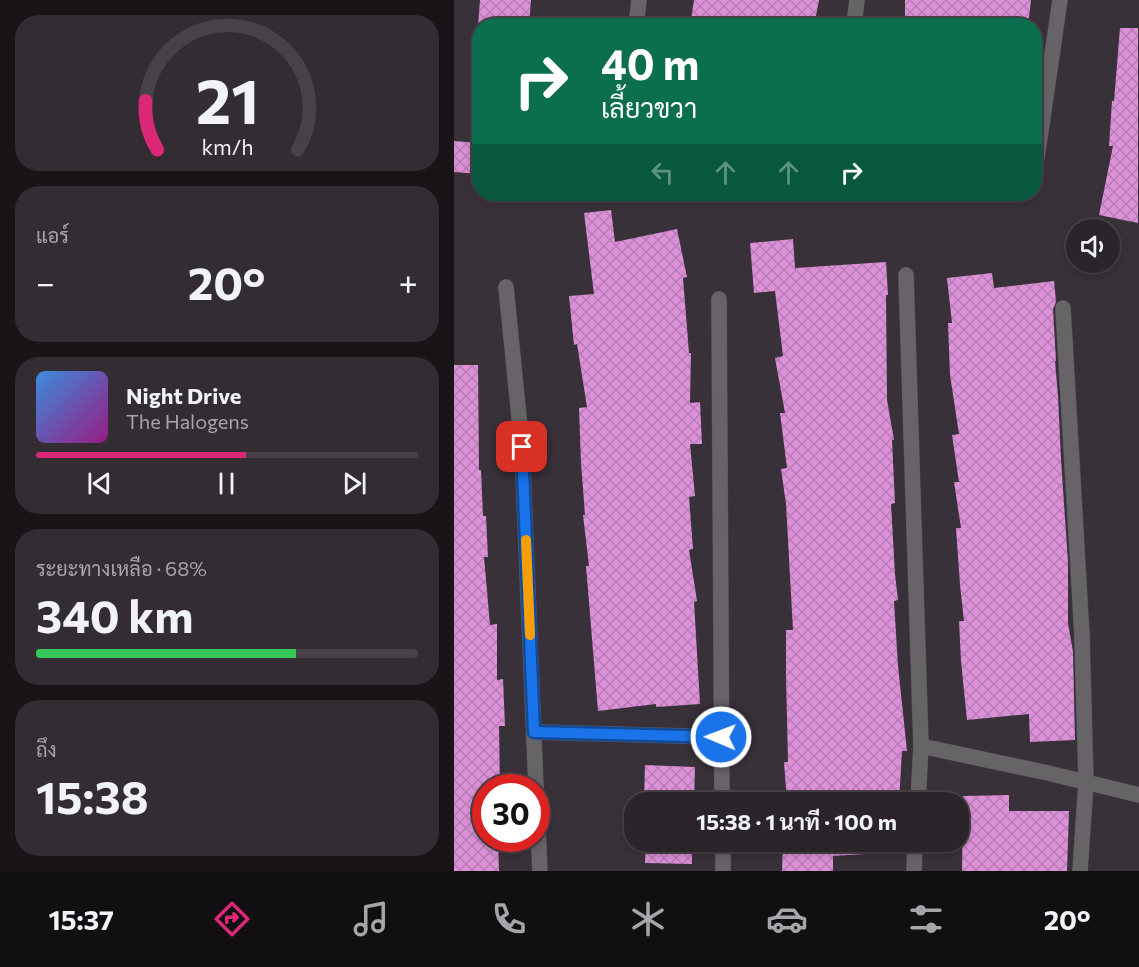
<!DOCTYPE html>
<html lang="th">
<meta charset="utf-8">
<style>
:root{--surface:#2b252b;--page:#332d33;--text:#f1f3f6;--muted:#a6a5a9;--line:#474247;--accent:#db2777}
body{margin:0;font-family:Commissioner,Sarabun,sans-serif;background:var(--page);color:var(--text);height:100vh;display:flex;flex-direction:column;font-size:22px;white-space:nowrap}
*{box-sizing:border-box;margin:0}
p{font-size:20px;color:var(--muted)}
.icon{flex:none;width:33px;height:33px;fill:none;stroke:currentColor;stroke-width:2;stroke-linecap:round;stroke-linejoin:round}
.map{position:relative;flex:1;overflow:hidden}
.panel{display:flex;flex-direction:column;gap:15px;padding:15px;background:#181418;width:454px}
.panel>*{flex:none}
.hud{position:absolute;left:18px;top:18px;width:570px;height:183px;border-radius:24px;box-shadow:0 3px 9px #0003,0 0 0 2px var(--line);background:#0b6e4f;color:#fff;overflow:hidden}
.tools{position:absolute;left:612px;top:219px;display:grid;gap:12px}
.tools a{display:grid;place-items:center;width:54px;height:54px;border-radius:50%;background:var(--surface);box-shadow:0 3px 9px #0003,0 0 0 2px var(--line);font-size:30px}
.speed{position:absolute;left:18px;top:774px;display:flex;gap:12px;font-size:30px;font-weight:700;text-align:center}
.speed>*{display:grid;place-content:center;width:78px;height:78px;border-radius:50%;background:var(--surface);box-shadow:0 3px 9px #0003,0 0 0 2px var(--line);line-height:1}
.speed .limit{border:9px solid #d22;background:#fff;color:#111}
.pin{position:absolute;display:grid;place-items:center;width:51px;height:51px;color:#fff;margin:-26px;border-radius:12px;box-shadow:0 3px 9px #0006}
.me{position:absolute;width:66px;margin:-33px;rotate:271deg;stroke-linejoin:round;filter:drop-shadow(0 0 4px #0008)}
.turn{display:flex;align-items:center;gap:21px;height:126px;padding:0 30px;font-size:27px}
.turn .icon{width:78px;height:78px;stroke-width:2.5}
.turn b{display:block;font-size:42px;line-height:51px}
.lanes{display:flex;align-items:center;height:57px;padding:0 30px;background:#0003;justify-content:center;gap:30px;direction:ltr}
.lanes .off{opacity:.35}
.big{font-size:45px;font-weight:700;line-height:1.1}
.panel .widget{flex:1;display:flex;flex-direction:column;justify-content:center;gap:9px;min-width:0;padding:0 21px;border-radius:24px;background:var(--page)}
.panel .dial{align-items:center;gap:0}
.dial svg{height:156px;overflow:visible;fill:none;stroke:var(--line);stroke-width:7;stroke-linecap:round;text-anchor:middle}
.dial text{fill:var(--text);stroke:none}
.song{display:flex;align-items:center;gap:18px}
.cover{width:72px;height:72px;border-radius:9px;background:linear-gradient(135deg,hsl(210 70% 55%),hsl(310 70% 35%))}
.played{height:6px;border-radius:3px;background:linear-gradient(90deg,var(--accent) 55%,var(--line) 55%)}
.keys{display:flex;justify-content:space-around;direction:ltr}
.heat{display:flex;justify-content:space-between;align-items:center;font-size:33px;direction:ltr}
.charge{height:9px;border-radius:4px;background:linear-gradient(90deg,#34c759 68%,var(--line) 0)}
.trip{position:absolute;left:170px;top:792px;width:345px;height:60px;border-radius:24px;background:var(--surface);box-shadow:0 3px 9px #0003,0 0 0 2px var(--line);font-weight:700;line-height:60px;text-align:center}
.dock{display:flex;height:96px;justify-content:space-around;align-items:center;background:#110f11;color:var(--muted)}
.dock .icon{width:42px;height:42px}
.dock .active{color:var(--accent)}
.dock b{font-size:27px;color:var(--text)}
main{display:flex;flex:1;min-height:0}
.map>svg:first-child{display:block}
</style>
<main>
<section class="panel">
<div class="widget dial"><svg viewBox="0 0 100 80">
<path d="M14 69A42 42 0 1 1 86 69"/>
<path d="M14 69A42 42 0 0 1 8 44" stroke="#db2777"/>
<text x="50" y="56" font-size="32" font-weight="700">21</text>
<text x="50" y="72" font-size="11">km/h</text>
</svg></div>
<div class="widget"><p>แอร์</p>
<div class="heat"><a>−</a><b class="big">20°</b><a>+</a></div>
</div>
<div class="widget">
<div class="song"><i class="cover"></i><div><b>Night Drive</b><p>The Halogens</p></div></div>
<div class="played"></div>
<div class="keys"><svg class="icon" aria-label="previous" viewBox="0 0 24 24"><path d="M18 5L8 12l10 7zM5 5v14"/></svg><svg class="icon" aria-label="pause" viewBox="0 0 24 24"><path d="M8 5v14M16 5v14"/></svg><svg class="icon" aria-label="next" viewBox="0 0 24 24"><path d="M6 5l10 7-10 7zM19 5v14"/></svg></div>
</div>
<div class="widget"><p>ระยะทางเหลือ · 68%</p><b class="big">340 km</b><div class="charge"></div></div>
<div class="widget"><p>ถึง</p><b class="big">15:38</b></div>
</section>
<div class="map">
<svg width="685" height="871" viewBox="0 0 685 871">
<defs>
<pattern id="building-cross-hatch" width="8" height="8" patternUnits="userSpaceOnUse" patternTransform="scale(1.5)"><rect width="8" height="8" fill="#dc90d8"/><path d="M0 0l8 8M0 8l8-8" fill="none" stroke="#b67cb3"/></pattern>
</defs>
<rect width="100%" height="100%" fill="#393139"/>
<path fill="url(#building-cross-hatch)" d="M26,0H77L75,26H24Z
M240,0H365L360,26H236Z
M451,0H577L574,26H451Z
M666,28H684V223L645,215L659,146H655L658,101H660Z
M0,141L26,143V174L0,172Z
M157,210L161,242L223,229L233,277L229,278L235,353H237L236,403L246,402L248,444H236L241,496L235,497L239,549L235,550L243,601L240,602L246,704L202,707V704L144,711L132,566H135L129,515H131L127,463L125,408L133,407L123,344L120,345L115,296L140,294L130,213Z
M339,239L341,268L432,262L434,295H432L433,400L440,440H438L441,503L437,504L441,574L444,600L440,601L444,666L453,751H448L445,802H333L330,762H334L332,675V630H339L332,504L327,469L333,468L326,413H331L321,358L329,356L321,291L300,293L296,243Z
M538,273L540,288L600,281L602,302L599,309L602,361H601L604,396L607,459L614,562V623L619,652L621,740L576,742L575,714L513,720L507,661L505,621H510L506,585L502,528H507L500,482H505L498,435L505,434L496,375L494,323H498L493,278Z
M0,365H24L25,470H27L29,516H32L34,557H30L36,625L43,624V680L49,679L51,726H45L46,788H32V838H44L45,871H0Z
M191,765L241,767L240,802H190Z
M555,795V811H615L613,871H508L509,796Z
M192,842H238V864L191,863Z
M329,842H442V852L379,856V871H328Z"/>
<g fill="none" stroke-linecap="round" stroke-linejoin="round">
<defs>
<path id="minor" d="M182,26L185,0
M400,26L403,0
M583,158L606,0
M452,275L467,746L464,802
M52,287L68,447L82,788
M265,299L268,802
M609,308L628,636L632,782L626,871
M80,732L267,737
M467,746L594,773L685,795
M82,788L86,871
M269,842V871
M460,871L461,842"/>
</defs>
<use href="#minor" stroke="#575057" stroke-width="16"/>
<use href="#minor" stroke="#676467" stroke-width="15"/>
</g>
<g fill="none" stroke-linecap="round" stroke-linejoin="round">
<defs>
<path id="route" d="M68,447L80,732L267,737"/>
</defs>
<use href="#route" stroke="#114b97" stroke-width="15"/>
<use href="#route" stroke="#1a73e8" stroke-width="10"/>
<path stroke="#f59e0b" stroke-width="10" d="M72,540L76,635"/>
</g>
</svg>
<div class="tools">
<a><svg class="icon" aria-label="sound" viewBox="0 0 24 24"><path d="M4 9h4l5-4v14l-5-4H4zM17 9q2 3 0 6"/></svg></a>
</div>
<div class="speed"><div class="limit">30</div></div>
<div class="pin" style="left:68px;top:447px;background:#d93025"><svg class="icon" aria-label="arrive" viewBox="0 0 24 24"><path d="M6 21V4h12l-3 4 3 4H6"/></svg></div>
<svg class="me" style="left:267px;top:737px" viewBox="-20 -20 40 40"><circle r="17" fill="#1a73e8" stroke="#fff" stroke-width="3"/><path d="M0-11L8 9 0 5-8 9z" fill="#fff"/></svg>
<div class="trip">15:38 · 1 นาที · 100 m</div>
<div class="hud">
<div class="turn"><svg class="icon" aria-label="right" viewBox="0 0 24 24"><path d="M7 20v-9h11M14 6l5 5-5 5"/></svg><div><b>40 m</b>เลี้ยวขวา</div></div>
<div class="lanes"><svg class="icon off" aria-label="left" viewBox="0 0 24 24"><path d="M17 20v-9H6M10 6l-5 5 5 5"/></svg><svg class="icon off" aria-label="ahead" viewBox="0 0 24 24"><path d="M12 20V5M6 11l6-6 6 6"/></svg><svg class="icon off" aria-label="ahead" viewBox="0 0 24 24"><path d="M12 20V5M6 11l6-6 6 6"/></svg><svg class="icon" aria-label="right" viewBox="0 0 24 24"><path d="M7 20v-9h11M14 6l5 5-5 5"/></svg></div>
</div>
</div>
</main>
<nav class="dock">
<b>15:37</b>
<svg class="icon active" aria-label="directions" viewBox="0 0 24 24"><path d="M12 3l9 9-9 9-9-9zM9 14v-3h6M13 9l2 2-2 2"/></svg>
<svg class="icon" aria-label="music" viewBox="0 0 24 24"><path d="M9 18V5l10-2v13"/><circle cx="6" cy="18" r="3"/><circle cx="16" cy="16" r="3"/></svg>
<svg class="icon" aria-label="phone" viewBox="0 0 24 24"><path d="M5 4h4l2 5-3 2q2 4 5 5l2-3 5 2v4C11 20 4 13 5 4z"/></svg>
<svg class="icon" aria-label="climate" viewBox="0 0 24 24"><path d="M12 3v18M4 7l16 10M4 17L20 7"/></svg>
<svg class="icon" aria-label="car" viewBox="0 0 24 24"><path d="M5 17H2v-5l4-1 3-4h7l3 4 3 1v5h-3M9 17h6M6 11h13"/><circle cx="7" cy="17" r="2"/><circle cx="17" cy="17" r="2"/></svg>
<svg class="icon" aria-label="filters" viewBox="0 0 24 24"><path d="M4 7h16M4 17h16"/><circle cx="9" cy="7" r="2"/><circle cx="15" cy="17" r="2"/></svg>
<b>20°</b>
</nav>
